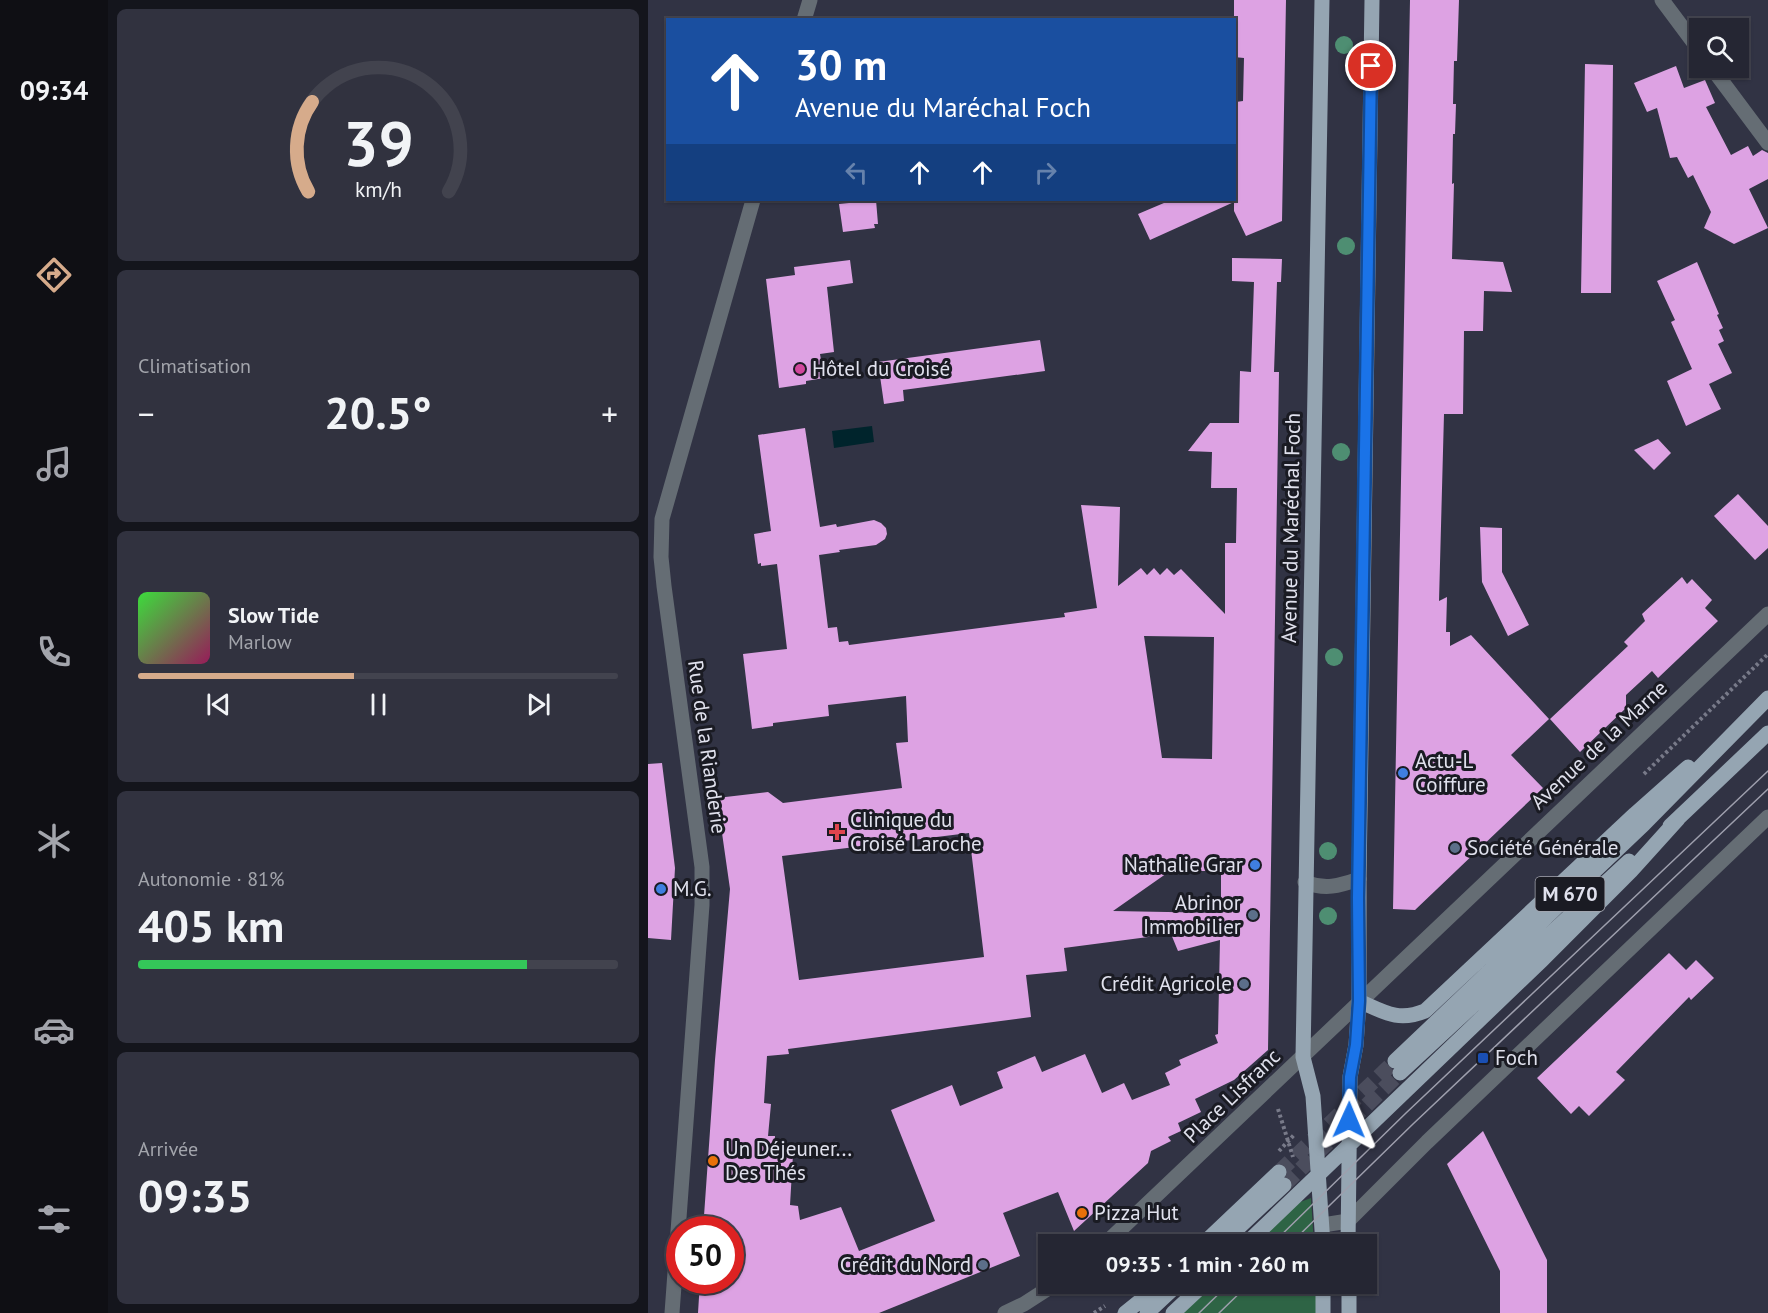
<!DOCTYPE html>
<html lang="fr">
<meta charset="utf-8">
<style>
:root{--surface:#252633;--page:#31323f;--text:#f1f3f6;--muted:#a3a5ac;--line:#42434e;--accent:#d6ab8b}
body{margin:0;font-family:"PT Sans",sans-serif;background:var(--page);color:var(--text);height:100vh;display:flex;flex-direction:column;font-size:22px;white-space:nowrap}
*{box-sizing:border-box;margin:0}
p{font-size:20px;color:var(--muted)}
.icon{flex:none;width:33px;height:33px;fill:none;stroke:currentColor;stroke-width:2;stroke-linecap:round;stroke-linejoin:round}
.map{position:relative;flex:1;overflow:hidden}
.panel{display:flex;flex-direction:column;gap:9px;padding:9px;background:#14151c;width:540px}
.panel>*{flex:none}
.hud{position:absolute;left:18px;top:18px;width:570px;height:183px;border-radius:0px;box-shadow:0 2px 4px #0004,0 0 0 2px var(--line);background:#1a4fa0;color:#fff;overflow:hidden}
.controls{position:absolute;left:1041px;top:18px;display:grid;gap:12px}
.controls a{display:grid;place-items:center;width:60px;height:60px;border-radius:0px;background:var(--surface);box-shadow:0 2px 4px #0004,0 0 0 2px var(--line);font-size:30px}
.speed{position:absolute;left:18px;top:1216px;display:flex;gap:12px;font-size:30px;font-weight:700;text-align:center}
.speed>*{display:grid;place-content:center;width:78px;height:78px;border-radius:50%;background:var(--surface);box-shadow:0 2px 4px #0004,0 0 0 2px var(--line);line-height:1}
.speed .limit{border:9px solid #d22;background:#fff;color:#111}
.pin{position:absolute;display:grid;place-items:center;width:51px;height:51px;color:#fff;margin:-26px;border:3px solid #fff;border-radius:50%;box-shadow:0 2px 6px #0007}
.me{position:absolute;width:66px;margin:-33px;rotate:1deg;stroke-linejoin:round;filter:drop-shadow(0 0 4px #0008)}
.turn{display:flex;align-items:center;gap:21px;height:126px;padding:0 30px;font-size:27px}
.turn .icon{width:78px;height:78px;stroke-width:2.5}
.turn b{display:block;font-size:42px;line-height:51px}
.lanes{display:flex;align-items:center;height:57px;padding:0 30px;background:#0003;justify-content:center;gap:30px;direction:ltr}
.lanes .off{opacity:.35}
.big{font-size:45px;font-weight:700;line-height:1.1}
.panel .tile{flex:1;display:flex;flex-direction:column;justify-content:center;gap:9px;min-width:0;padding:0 21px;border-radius:9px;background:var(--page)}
.panel .dial{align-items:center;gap:0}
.dial svg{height:156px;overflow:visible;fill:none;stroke:var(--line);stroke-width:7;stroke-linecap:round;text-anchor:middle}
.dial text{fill:var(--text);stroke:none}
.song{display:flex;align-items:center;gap:18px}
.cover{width:72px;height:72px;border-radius:9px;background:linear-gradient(135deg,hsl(120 70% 55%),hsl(330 70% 35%))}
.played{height:6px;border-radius:3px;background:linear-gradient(90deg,var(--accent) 45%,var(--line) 45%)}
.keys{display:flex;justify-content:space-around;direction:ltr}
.heat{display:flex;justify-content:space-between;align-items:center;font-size:33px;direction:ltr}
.charge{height:9px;border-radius:4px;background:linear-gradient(90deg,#34c759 81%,var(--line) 0)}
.trip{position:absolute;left:390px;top:1234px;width:339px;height:60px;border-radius:0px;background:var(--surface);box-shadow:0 2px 4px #0004,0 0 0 2px var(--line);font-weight:700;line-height:60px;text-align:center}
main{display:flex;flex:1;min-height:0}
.dock{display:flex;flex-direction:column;width:108px;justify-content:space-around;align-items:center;background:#0f0f14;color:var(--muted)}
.dock .icon{width:42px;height:42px}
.dock .on{color:var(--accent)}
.dock b{font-size:27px;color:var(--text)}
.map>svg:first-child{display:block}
</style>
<main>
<nav class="dock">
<b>09:34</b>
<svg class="icon on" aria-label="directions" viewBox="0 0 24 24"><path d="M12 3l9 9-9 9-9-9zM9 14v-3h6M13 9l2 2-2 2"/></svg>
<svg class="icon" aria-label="music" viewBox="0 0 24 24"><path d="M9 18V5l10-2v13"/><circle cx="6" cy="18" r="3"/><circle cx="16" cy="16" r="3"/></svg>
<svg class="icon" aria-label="phone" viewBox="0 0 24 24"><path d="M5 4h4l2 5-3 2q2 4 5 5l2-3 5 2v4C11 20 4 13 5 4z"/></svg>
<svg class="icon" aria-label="climate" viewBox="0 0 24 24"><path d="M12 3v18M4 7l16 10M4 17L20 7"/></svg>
<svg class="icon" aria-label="car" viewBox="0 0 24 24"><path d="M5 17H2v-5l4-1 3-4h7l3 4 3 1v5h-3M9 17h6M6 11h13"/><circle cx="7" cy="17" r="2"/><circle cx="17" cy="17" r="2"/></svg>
<svg class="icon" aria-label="filters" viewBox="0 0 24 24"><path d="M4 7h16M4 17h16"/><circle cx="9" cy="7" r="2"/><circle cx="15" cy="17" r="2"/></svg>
</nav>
<section class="panel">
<div class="tile dial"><svg viewBox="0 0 100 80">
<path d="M14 69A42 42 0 1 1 86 69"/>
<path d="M14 69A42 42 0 0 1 16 23" stroke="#d6ab8b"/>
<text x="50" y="56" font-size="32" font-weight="700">39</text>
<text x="50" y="72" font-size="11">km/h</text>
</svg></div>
<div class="tile"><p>Climatisation</p>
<div class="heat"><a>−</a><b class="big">20.5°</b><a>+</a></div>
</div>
<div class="tile">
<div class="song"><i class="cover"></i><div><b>Slow Tide</b><p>Marlow</p></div></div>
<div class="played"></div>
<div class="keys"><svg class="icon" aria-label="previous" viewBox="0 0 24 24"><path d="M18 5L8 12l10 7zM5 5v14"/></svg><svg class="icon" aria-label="pause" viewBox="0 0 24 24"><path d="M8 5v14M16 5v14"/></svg><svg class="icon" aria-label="next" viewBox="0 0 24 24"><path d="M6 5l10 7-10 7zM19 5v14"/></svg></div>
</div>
<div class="tile"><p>Autonomie · 81%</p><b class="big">405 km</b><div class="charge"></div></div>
<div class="tile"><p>Arrivée</p><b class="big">09:35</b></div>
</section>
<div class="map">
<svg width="1120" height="1313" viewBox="0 0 1120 1313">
<rect width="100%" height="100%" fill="#313344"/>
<path fill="#2e6445" d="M663,1198L666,1245H602L644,1205Z
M561,1284H668V1313H530Z"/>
<path fill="#00242c" d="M224,426L226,442L186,448L184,431Z"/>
<path fill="#dda2e3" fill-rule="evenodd" d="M586,0H638L634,221L598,236L586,211V202L502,240L490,214L523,200H586V119L588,102L595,101L596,58L586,57Z
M762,0H811L809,61H806L805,104H808L807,134H805L804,184L806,183L804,259L855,262L864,292L836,291L835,331H816L815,414H796L791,601L799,597L798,632H802V646L823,635L901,719L863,755L895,788L767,910L745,909Z
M937,64L965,65L963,293H933Z
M1028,66L1036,88L1057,80L1067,103L1058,107L1083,155L1100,146L1105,156L1114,150L1120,153V179L1101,189L1120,228L1086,244L1056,228L1063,212L1045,175L1040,178L1029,157L1022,158L1009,108L999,112L986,83Z
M201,200H228L230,224H226L227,228L195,232L191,204L201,203Z
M584,258L634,259L633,282H629L626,372H631L620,1050L586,1080L547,1099L553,1112L530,1123L533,1131L520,1137L523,1141L503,1151L500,1163L426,1231L410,1192L355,1213L372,1256L231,1313H50L52,1281H82V1230H55L67,1060L82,889L69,798L120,792L135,803L254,788L248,743L260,742L258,696L180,705L181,716L125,723V726L104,729L95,654L139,649L129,564L113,566V563L110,564L106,534L123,531L110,435L157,428L172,527L188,524L189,527L226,520L233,523L238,528L239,534L237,539L228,545L191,550L192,552L171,555L180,628L189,627L191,642L200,641L201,645L417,617L416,613L449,608L433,505L472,507L470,586L493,568L499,575L506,568L512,575L519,568L526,575L533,569L577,614V543H588L589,488H563L564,452L540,451L562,423H591L592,371L603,372L606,282L584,281ZM496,636L566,637L564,759L514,758ZM321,833L336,957L151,980L134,856ZM522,871H573V913L465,911ZM523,934L530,951L572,940L570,1034L567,1035L570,1043L531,1060L533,1065L517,1073L522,1085L484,1100L476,1083L454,1093L437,1054L394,1072L387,1056L349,1072L355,1088L312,1106L304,1085L243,1110L287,1221L211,1251L193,1207L152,1220L150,1206L142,1205L145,1154L126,1152L127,1136H120L123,1104L116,1103L119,1056L141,1054L140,1049L383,1017L378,975L419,971L416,948Z
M202,260L205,283L179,287L186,352L172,354L176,378L158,381V384L131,388L118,279L147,275L146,267Z
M1049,262L1071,314L1069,315L1075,328L1071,330L1076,341L1070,344L1084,373L1061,384L1073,409L1038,426L1019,381L1044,369L1023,322L1027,320L1009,281Z
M392,340L397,371L255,390L256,401L236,404L230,362Z
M1010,439L1023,453L1006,470L986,450Z
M1090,494L1120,526V548L1107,560L1066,516Z
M832,527L854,528V572L881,625L860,636L834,582Z
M1034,577L1039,584L1044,579L1064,600L1057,608L1070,621L1010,678L1004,671L978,695V708L932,752L902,719L980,646L976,642L997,621L994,614Z
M14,763L27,868L23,940L0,938V764Z
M1021,953L1038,970L1048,960L1066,978L1043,1000L1041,997L968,1072L977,1080L941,1116L931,1106L923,1114L889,1078Z
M835,1131L899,1260V1313H852V1271L799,1164Z"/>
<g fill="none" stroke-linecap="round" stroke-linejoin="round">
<path stroke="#4b4d5d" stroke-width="15" stroke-dasharray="15 8" stroke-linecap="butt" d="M631,1172L747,1061
M636,1185L752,1073"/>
<path stroke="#787a89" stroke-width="4" stroke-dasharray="3 3" stroke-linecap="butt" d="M996,774L1120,654
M630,1109L645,1157
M631,1151L646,1135
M446,1313L457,1306"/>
<path stroke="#656d74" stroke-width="15" d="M1014,0L1052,51
M156,20L162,0
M1064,68L1120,143
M657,882C677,890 691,886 711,879
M675,1225L700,1221L779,1142L1120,817
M456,1245L1120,614
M24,1313L54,905V867L16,586L13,557L14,519L105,200
M357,1313L376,1304L407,1284"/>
<path stroke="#95a5b2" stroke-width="15" d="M674,0L655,1057L665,1096L675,1245
M1022,826L1120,733
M711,1001C736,1012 750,1022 777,1011L987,814L1040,767
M747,1061L996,824L1120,698
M752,1073L981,861
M554,1245L631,1172
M572,1245L636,1185
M597,1245L893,961L983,871L1030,819
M700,1245L702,1077L708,1045L711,1001V879L724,0
M675,1284V1313
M701,1284V1313
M477,1313L513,1284
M499,1313L530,1284
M525,1313L556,1284"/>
<path stroke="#9e9fad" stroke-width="1.5" d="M623,1245L758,1113L1120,771
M641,1245L765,1124L1120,789
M551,1313L581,1284
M571,1313L601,1284"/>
</g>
<g fill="#4e8e72">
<circle cx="696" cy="45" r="9"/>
<circle cx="698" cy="246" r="9"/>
<circle cx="693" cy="452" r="9"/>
<circle cx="686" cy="657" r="9"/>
<circle cx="680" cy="851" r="9"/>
<circle cx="680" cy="916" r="9"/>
</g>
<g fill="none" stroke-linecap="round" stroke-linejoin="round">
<defs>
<path id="route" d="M701,1120L702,1077L708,1045L711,1001L710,898L723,66"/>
</defs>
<use href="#route" stroke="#114b97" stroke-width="15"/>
<use href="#route" stroke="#1a73e8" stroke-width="10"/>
</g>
<circle fill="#d1479c" stroke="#1a1b23" stroke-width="2" cx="152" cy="369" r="6"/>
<g fill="#3f7fe0" stroke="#1a1b23" stroke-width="2">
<circle cx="755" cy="773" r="6"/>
<circle cx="607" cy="865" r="6"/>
<circle cx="13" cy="889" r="6"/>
</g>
<path fill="#e0444e" stroke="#1a1b23" stroke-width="2" d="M186 823h6v6h6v6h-6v6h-6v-6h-6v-6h6z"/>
<g fill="#5c6f8a" stroke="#1a1b23" stroke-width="2">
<circle cx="807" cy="848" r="6"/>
<circle cx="605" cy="915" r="6"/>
<circle cx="596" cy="984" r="6"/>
<circle cx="335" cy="1265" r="6"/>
</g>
<rect fill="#1a4fb4" stroke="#1a1b23" stroke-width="2" x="829" y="1052" width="12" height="12" rx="3"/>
<g fill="#e8710a" stroke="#1a1b23" stroke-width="2">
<circle cx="65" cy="1161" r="6"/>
<circle cx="434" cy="1213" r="6"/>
</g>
<g text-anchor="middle" stroke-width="6" stroke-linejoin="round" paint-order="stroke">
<rect fill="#1a1b23" stroke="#a5a6b0" stroke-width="1.5" x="887.5" y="877" width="69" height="34" rx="4.5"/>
<g font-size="20" font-weight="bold" fill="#e0e1ed">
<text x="922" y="901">M 670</text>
</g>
<g font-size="21" fill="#e0e1ed" stroke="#1a1b23" text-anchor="start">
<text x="164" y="376">Hôtel du Croisé</text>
<text x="767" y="768">Actu-L<tspan x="767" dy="24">Coiffure</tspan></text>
<text x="202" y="827">Clinique du<tspan x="202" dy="24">Croisé Laroche</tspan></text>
<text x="819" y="855">Société Générale</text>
<text x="595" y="872" text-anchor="end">Nathalie Grar</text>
<text x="25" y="896">M.G.</text>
<text x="593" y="910" text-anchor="end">Abrinor<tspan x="593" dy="24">Immobilier</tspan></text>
<text x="584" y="991" text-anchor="end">Crédit Agricole</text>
<text x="847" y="1065">Foch</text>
<text x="77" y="1156">Un Déjeuner...<tspan x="77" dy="24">Des Thés</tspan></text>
<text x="446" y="1220">Pizza Hut</text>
<text x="323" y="1272" text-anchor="end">Crédit du Nord</text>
</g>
<g font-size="21" fill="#e0e1ed" stroke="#1a1b23">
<text transform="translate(643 528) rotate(-89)" y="7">Avenue du Maréchal Foch</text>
<text transform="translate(951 745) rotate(-43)" y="7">Avenue de la Marne</text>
<text transform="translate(59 747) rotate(82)" y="7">Rue de la Rianderie</text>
<text transform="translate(584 1096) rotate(-44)" y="7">Place Lisfranc</text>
</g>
</g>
</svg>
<div class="controls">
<a><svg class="icon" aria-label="search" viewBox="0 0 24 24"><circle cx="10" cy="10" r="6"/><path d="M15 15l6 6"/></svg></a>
</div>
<div class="speed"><div class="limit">50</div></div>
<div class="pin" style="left:723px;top:66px;background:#d93025"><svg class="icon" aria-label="arrive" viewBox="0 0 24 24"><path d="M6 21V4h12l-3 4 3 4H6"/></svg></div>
<svg class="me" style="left:701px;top:1120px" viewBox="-20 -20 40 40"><path d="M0-17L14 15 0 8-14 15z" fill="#1a73e8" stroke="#fff" stroke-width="4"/></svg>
<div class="trip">09:35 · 1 min · 260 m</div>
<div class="hud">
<div class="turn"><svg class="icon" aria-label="ahead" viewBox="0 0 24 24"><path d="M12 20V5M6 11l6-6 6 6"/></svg><div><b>30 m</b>Avenue du Maréchal Foch</div></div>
<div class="lanes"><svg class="icon off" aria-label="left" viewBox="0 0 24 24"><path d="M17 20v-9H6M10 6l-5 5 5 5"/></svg><svg class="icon" aria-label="ahead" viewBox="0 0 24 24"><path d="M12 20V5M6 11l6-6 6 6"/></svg><svg class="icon" aria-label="ahead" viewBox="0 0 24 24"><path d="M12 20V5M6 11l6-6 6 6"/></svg><svg class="icon off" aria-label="right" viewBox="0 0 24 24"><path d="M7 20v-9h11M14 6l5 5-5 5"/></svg></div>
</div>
</div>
</main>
